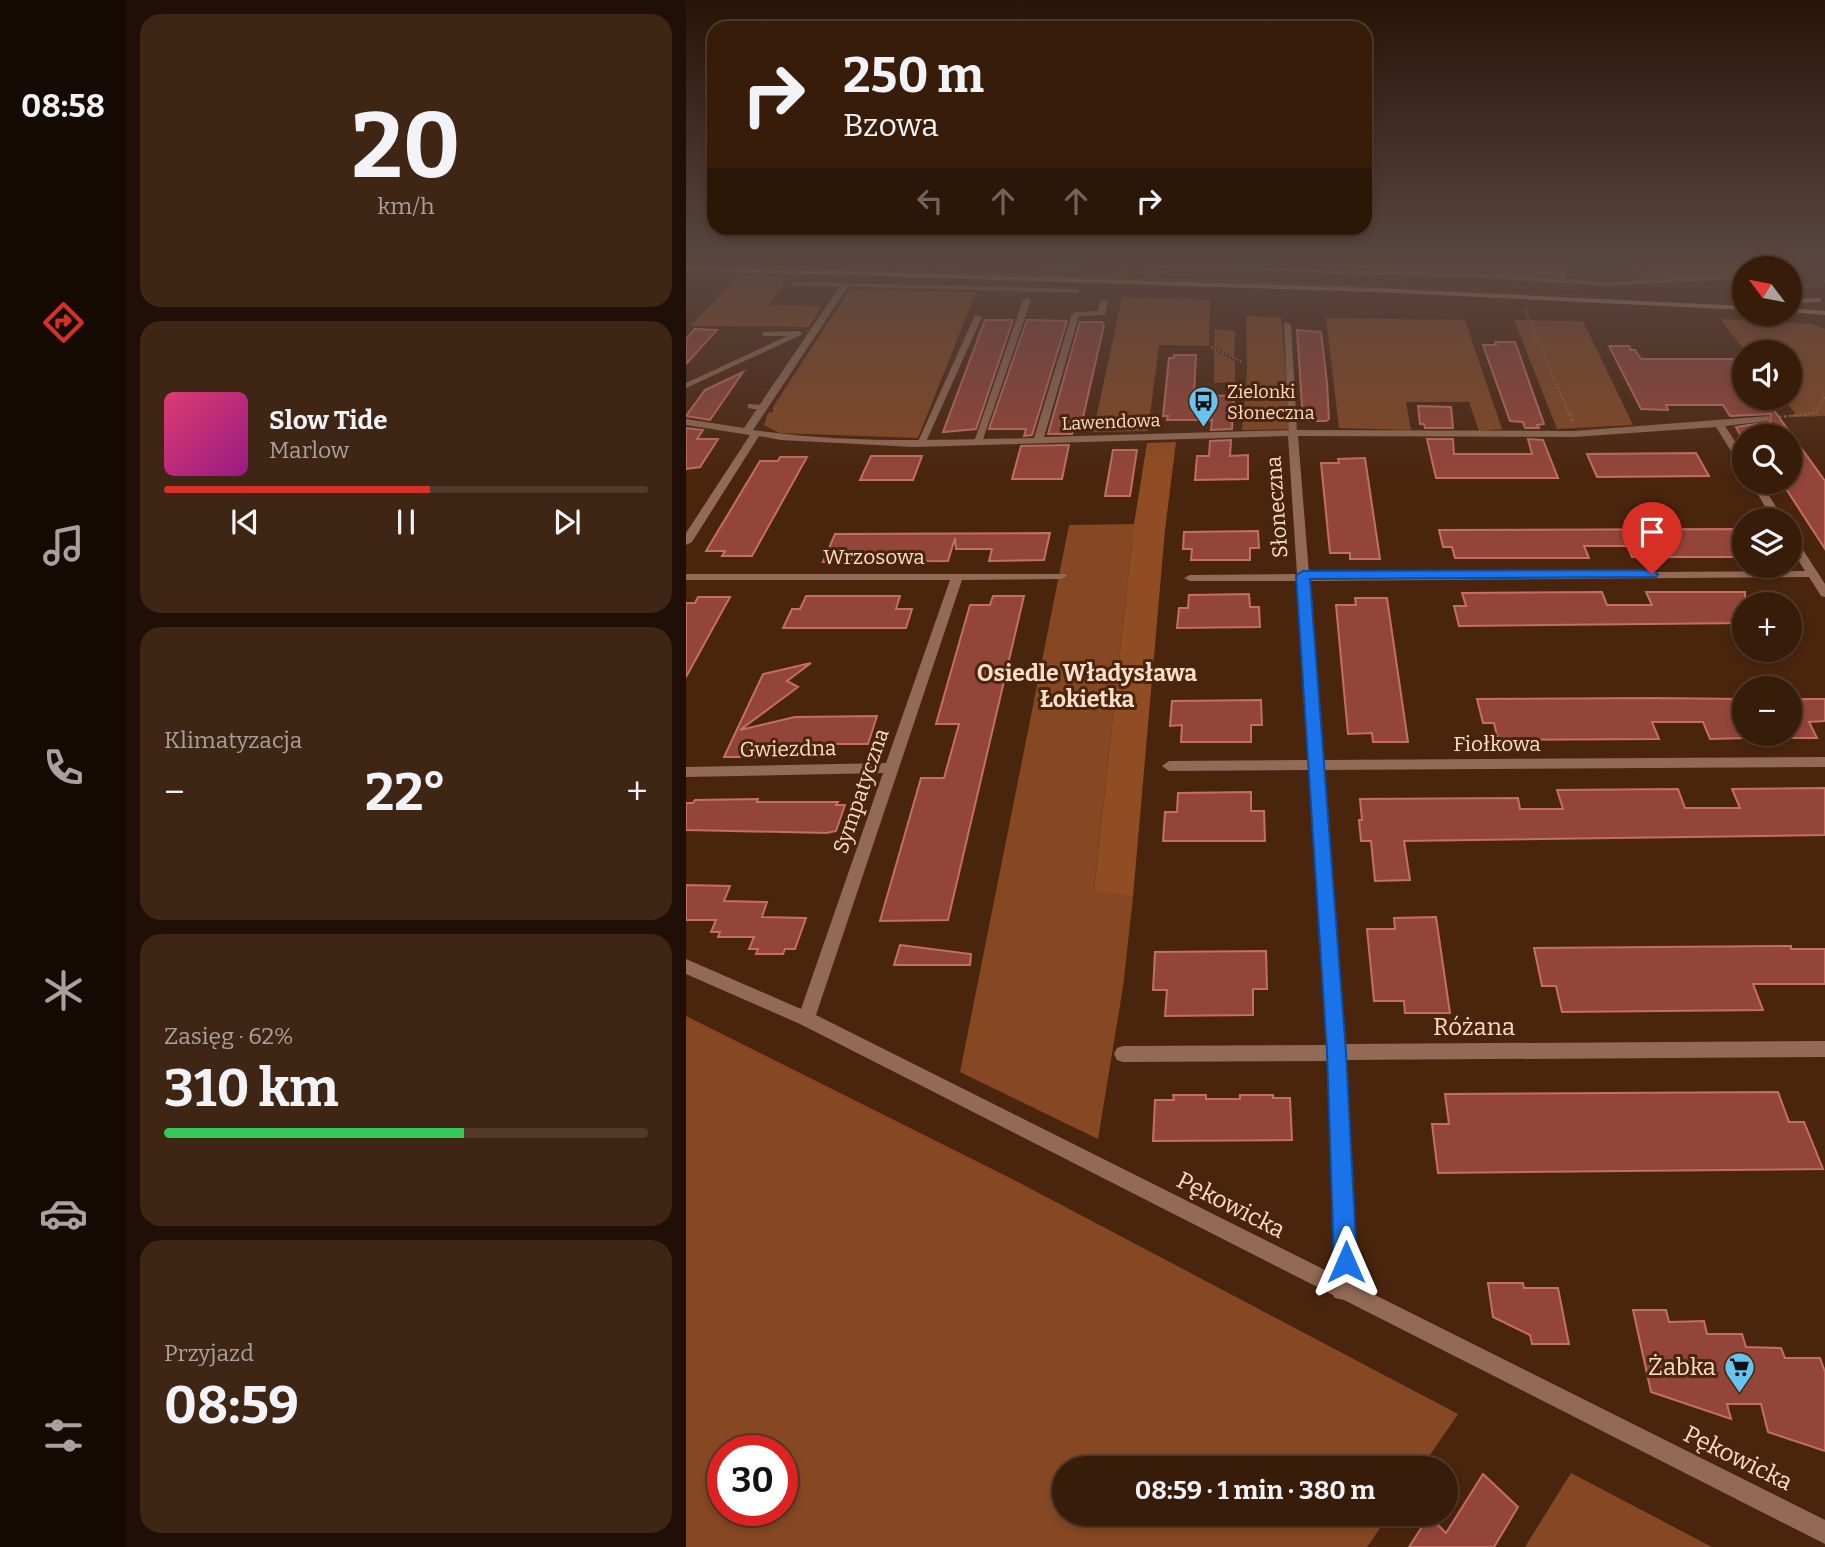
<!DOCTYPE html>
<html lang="pl">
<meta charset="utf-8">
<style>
:root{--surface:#381c0a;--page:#3f2513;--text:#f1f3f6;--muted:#aba19c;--line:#523a2b;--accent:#d93025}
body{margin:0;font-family:Bitter,serif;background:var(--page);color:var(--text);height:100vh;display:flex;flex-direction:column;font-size:26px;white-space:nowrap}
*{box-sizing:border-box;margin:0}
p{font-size:23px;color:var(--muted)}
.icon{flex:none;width:38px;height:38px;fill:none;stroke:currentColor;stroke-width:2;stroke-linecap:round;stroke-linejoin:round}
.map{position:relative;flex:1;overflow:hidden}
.drawer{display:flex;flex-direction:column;gap:14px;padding:14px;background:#1f0f06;width:560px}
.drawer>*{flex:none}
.banner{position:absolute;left:21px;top:21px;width:665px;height:214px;border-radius:21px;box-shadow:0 4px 10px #0003,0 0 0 2px var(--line);background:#381c0a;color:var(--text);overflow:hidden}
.needle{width:46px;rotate:302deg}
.fabs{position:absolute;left:1046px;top:256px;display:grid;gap:14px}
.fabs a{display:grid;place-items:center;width:70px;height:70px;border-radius:50%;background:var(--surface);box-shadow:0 4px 10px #0003,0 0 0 2px var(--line);font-size:35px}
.speed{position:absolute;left:21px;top:1435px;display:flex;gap:14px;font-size:35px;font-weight:700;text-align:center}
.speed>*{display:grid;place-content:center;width:91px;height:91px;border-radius:50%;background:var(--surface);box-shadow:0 4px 10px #0003,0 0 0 2px var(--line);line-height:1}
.speed .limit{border:10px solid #d22;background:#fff;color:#111}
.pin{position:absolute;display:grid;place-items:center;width:60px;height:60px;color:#fff;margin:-72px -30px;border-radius:50% 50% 50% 0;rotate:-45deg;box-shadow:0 0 7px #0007}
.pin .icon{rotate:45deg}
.me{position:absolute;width:77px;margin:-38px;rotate:0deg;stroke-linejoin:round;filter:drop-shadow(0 0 5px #0008)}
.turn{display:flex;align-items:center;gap:24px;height:147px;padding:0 21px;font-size:32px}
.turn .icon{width:91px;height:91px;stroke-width:2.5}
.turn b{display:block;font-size:49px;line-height:60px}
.lanes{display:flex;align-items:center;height:66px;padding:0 21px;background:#0003;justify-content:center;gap:35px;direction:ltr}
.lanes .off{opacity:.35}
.big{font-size:52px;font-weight:700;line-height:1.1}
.drawer .tile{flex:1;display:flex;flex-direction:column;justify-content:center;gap:10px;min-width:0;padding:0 24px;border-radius:21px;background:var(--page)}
.drawer .dial{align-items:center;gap:0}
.dial b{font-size:91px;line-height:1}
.song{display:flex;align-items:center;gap:21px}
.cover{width:84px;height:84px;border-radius:10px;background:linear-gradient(135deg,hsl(340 70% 55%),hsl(310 70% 35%))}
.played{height:7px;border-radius:4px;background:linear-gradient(90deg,var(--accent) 55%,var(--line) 55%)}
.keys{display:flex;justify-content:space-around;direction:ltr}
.heat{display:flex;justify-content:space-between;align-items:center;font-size:38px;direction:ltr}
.charge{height:10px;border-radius:5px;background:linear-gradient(90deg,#34c759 62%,var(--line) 0)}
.trip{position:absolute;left:366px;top:1456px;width:406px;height:70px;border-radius:35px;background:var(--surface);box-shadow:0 4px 10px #0003,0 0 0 2px var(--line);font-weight:700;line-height:70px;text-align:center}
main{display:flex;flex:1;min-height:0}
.menu{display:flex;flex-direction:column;width:126px;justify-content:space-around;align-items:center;background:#160b04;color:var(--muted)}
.menu .icon{width:49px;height:49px}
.menu .selected{color:var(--accent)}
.menu b{font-size:32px;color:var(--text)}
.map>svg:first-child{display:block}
</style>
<main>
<nav class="menu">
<b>08:58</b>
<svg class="icon selected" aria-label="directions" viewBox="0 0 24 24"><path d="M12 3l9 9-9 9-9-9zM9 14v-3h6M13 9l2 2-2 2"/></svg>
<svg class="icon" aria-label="music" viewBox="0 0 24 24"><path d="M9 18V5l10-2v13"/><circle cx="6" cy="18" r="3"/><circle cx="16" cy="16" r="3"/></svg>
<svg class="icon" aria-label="phone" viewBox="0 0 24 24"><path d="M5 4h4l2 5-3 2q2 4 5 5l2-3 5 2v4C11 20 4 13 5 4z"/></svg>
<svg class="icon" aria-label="climate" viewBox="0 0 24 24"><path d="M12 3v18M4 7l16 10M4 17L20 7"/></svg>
<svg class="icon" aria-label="car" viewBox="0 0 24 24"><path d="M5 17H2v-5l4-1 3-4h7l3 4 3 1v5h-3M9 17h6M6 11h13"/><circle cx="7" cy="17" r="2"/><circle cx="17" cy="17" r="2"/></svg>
<svg class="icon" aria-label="filters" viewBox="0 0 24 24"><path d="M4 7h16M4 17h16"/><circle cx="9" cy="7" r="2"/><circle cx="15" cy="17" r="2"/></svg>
</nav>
<section class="drawer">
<div class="tile dial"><b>20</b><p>km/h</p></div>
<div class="tile">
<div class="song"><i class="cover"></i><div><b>Slow Tide</b><p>Marlow</p></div></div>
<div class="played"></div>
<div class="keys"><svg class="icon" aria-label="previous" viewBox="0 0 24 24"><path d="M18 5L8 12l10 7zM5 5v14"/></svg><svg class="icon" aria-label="pause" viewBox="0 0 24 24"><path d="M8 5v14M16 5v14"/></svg><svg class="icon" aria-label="next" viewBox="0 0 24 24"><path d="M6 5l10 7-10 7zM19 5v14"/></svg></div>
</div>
<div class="tile"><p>Klimatyzacja</p>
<div class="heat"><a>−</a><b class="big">22°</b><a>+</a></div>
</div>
<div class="tile"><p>Zasięg · 62%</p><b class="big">310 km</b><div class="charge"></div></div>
<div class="tile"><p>Przyjazd</p><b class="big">08:59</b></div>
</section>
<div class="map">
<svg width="1139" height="1547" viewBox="0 0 1139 1547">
<rect width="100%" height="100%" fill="#4a250e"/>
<path fill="#854823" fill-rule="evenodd" d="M632,260H863L873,279L633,267Z
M0,263L624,283L1059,304L689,287L108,269Z
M54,275L103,278L82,305L136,306L123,327L4,326Z
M164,289L290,292L232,438L93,433L78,425L82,413L87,412V407Z
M436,297L524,300L523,346L473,345L462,431L407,432Z
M560,316L595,317L605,429L556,430L561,373Z
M640,318L779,320L816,429L793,431L783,402H720L725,430L653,428Z
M1034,319L1125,324L1139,329V416L1112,417L1096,397H1104V352H1060Z
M828,320L897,321L947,425L871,429Z
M529,329L549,331L548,357L528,347Z
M528,350L549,361V382L528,383Z
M448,524L408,889L447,897L437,987L412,1139L274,1072L383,525Z
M0,1016L328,1180L772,1414L735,1468H378V1514H704L681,1547H0ZM37,1451H96V1510H37Z
M885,1473L1026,1547H839Z"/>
<path fill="#904c22" d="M985,260H1064C1045,285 988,279 958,280L952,270L990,267Z
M490,442L479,530L447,897L408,890L448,524L461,443Z"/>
<path fill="#94453a" stroke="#c36f62" stroke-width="2" d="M299,320H327L290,429L257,432Z
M341,320L381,321L346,435L338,436L340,429H303Z
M394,322H416L418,325L396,422L388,426L386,434H362Z
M9,329L31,330L0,364V339Z
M611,330L635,332L641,383L643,419L640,421H617Z
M809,342H829L858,424L851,425L853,428H839L837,422L824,421L797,345H810Z
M923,346H943L945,350H949L955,359H1048L1059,374V397L1079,398L1139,481V549L1095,481H1104V436H1055L1050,427L1084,422L1085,414L1044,416L1037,405H980L982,410L955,409Z
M488,355H510L508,395L548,396L546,429L525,430L526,420H481L482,416H477L483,358H488Z
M57,372L24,420L0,416L19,390Z
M732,406L765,407L767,428H739L738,424H734Z
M0,428L17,430L11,439H32L14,467L0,469Z
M741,439H767L768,454H846L842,439L857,440L872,478H750Z
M545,440L544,456L562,455V479L509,480L511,456H523L524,441Z
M383,445L376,479H326L335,446Z
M427,450H451L444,496H419Z
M1010,453L1023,476L911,477L901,454Z
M185,456H236L227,480H174Z
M94,457H121L66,556H36L39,551H20L74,461H92Z
M679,458L694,559H664V553H644L635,463H653L652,459Z
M1059,529V557H946L941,546H898L903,558H769L766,547H757L753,530Z
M572,531L573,548H564V560H505L506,549H497L498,532Z
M364,533L358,560L303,561L306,549H270L269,538L262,561L137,562L149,534Z
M916,592L921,605H966L960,592H1059V623L773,626L768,606H780L776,593Z
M563,594L564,607H573L574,627L491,628L493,608H502L503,595Z
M120,596H214L210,609H226L220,628H97L106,609H114Z
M307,596H338L262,920L194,921L235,778H258L273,724H250L284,605H304Z
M12,597H44L0,677V603H9Z
M669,598H701L722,742H687L686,733L662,734L650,605H670Z
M125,663L101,681L112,687L54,730L109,717L191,716L182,744H97L91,757H38L77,674Z
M1104,686L1111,699H1139V721L1123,722L1131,738H1104Z
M967,698L1059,699V738L1024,739L1017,722H966L973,739L812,740L808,723H797L791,699Z
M575,700L576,725H565V742H495L496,725L484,726L486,701Z
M1139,788V835L718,841L724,880L689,881L685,841H675L673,820H676L674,799L832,798L834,809H877L871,790L992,789L999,808H1054L1046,789Z
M565,792V811H578L579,841H477L479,812H491L492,793Z
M72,799L71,802H152L150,805H159L150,831L141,833L0,830V803H7L9,800Z
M0,885L44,886L38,901L81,902L76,917L120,918L109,949H99L97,954H70L72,949H63L68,937H32L34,932H25L30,920H0Z
M750,917L764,1013H719L718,1001H688L681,929H709L708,918Z
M214,945L285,954L284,965H208Z
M1105,946V949H1139V984H1067L1077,1010L876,1012L870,986H856L848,948Z
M580,951L581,989H567V1015L479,1016L481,990H467L469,952Z
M1092,1092L1103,1122H1118L1137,1169L752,1173L746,1124H763L759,1094Z
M487,1095H520V1099H554V1095H587V1098H604L606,1140L467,1141L469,1100H488Z
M802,1283H837L838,1288H872L883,1344H846L844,1335L807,1317Z
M947,1310H980L983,1322L1018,1321L1021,1334H1056L1060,1347L1095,1348L1099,1358H1134L1139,1372V1451L1082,1432L1075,1404H1041L1045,1419L965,1392Z
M797,1474L832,1507L808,1547H723L743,1516L760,1533Z"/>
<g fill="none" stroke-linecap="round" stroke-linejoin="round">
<path stroke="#8c6853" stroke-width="2" stroke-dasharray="2 2" stroke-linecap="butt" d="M1132,260L1139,271
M1118,287L1139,281
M839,310L884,416
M1064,318L1099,320
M525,347L556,362
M1106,416L1130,413L1139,396"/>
<path stroke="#8c6853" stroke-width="2.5" stroke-dasharray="2.5 2.5" stroke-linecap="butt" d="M884,414L887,422
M1093,417L1122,414"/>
<path fill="#926a55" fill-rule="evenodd" d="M280,260H344L799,274L876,279L867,260H873L881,279L920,282L1048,275L1059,271V275L1049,279L920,286L799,278L283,262Z
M944,260H950L954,265L949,266Z
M1070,260H1077L1069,268H1062Z
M107,282L391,289L394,291L391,293L109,285L107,284Z
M341,298L345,300L296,442L289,444L288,442L337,300Z
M289,315L296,317L239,444L232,446L231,444Z
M598,322L605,324L611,433L607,436L603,433Z
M112,331L116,333L115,335L0,388V383L101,336H77V332Z
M62,404L77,405L81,407C77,411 68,409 62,408Z"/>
<path fill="#926a55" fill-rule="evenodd" d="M156,283L163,285L67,430C159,444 254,440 348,438L386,314L390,312L412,311L414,302L418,300L422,302L419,315L393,316L358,437L607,430L888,431L1083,416V420L1080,421L1039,426L1059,457V468L1055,467L1030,427L888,437L612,436L623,574L1119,571L1104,547V535L1108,536L1139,584V597L1135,596L1123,577L623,581L637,760L1139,757V767L638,770L659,1044L1139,1041V1057L660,1060L670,1240L667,1284L1139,1520V1544L658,1300L649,1298L647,1295L114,1024L0,974V959L115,1009L197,773L0,777V767L200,763L264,580H0V574H379L381,576L375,579L276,580L130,1015L647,1274L650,1240L643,1061L437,1062L431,1060L428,1054L431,1048L437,1046L642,1045L624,770L483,771L476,766L483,761L623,760L612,581H504L498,578L504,575L611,574L602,436L228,447L95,440L73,436L6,542L0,545V533L64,435L0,425V419L58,428Z
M1064,481H1074L1098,520H1087Z"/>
<path fill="#c98a68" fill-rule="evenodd" d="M0,266L689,288L1059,306V310L689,292L0,270Z
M1135,298V302H1132L1104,303V299Z
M1104,308L1139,311V315L1104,312Z"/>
</g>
<linearGradient id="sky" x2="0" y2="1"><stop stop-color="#291408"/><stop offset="0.55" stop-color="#5a4641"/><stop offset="1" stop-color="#5a4641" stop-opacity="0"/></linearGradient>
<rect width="1139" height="476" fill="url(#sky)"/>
<path fill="#1a73e8" stroke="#114b97" stroke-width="2" d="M966,570L972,574L970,577L624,579L660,1052L671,1262L668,1270L660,1273L651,1270L648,1262L641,1052L610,575L617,571Z"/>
<defs>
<symbol id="bus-pin" viewBox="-11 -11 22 30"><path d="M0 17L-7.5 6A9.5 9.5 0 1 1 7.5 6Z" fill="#66c4ef" stroke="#4a250e"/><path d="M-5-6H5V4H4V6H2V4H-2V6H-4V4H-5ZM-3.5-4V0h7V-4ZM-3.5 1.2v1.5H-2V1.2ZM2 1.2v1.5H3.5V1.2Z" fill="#111"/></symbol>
<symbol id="supermarket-pin" viewBox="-11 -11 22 30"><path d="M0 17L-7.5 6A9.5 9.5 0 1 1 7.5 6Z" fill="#66c4ef" stroke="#4a250e"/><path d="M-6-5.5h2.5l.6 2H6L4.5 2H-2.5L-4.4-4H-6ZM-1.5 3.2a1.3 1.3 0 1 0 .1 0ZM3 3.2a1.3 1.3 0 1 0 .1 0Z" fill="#111"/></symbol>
</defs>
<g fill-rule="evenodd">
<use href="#bus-pin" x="500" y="384" width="35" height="47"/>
<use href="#supermarket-pin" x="1036" y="1350" width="35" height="47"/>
</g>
<g text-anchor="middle" stroke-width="6" stroke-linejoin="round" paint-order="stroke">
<g font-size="18" fill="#fddcca" stroke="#4a250e" text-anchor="start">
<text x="541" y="398">Zielonki<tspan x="541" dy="21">Słoneczna</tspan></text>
</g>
<g font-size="18" fill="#fddcca" stroke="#4a250e">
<text transform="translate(425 422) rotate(-2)" y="6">Lawendowa</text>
</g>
<g font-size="21" fill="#fddcca" stroke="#4a250e">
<text transform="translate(591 507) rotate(-94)" y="7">Słoneczna</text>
<text x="188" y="564">Wrzosowa</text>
<text x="811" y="751">Fiołkowa</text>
<text transform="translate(102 749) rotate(-1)" y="7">Gwiezdna</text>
<text transform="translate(175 791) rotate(-71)" y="7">Sympatyczna</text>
</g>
<g font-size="23" font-weight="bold" fill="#fddcca" stroke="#4a250e">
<text x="401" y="681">Osiedle Władysława<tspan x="401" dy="26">Łokietka</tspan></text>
</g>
<g font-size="24" fill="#fddcca" stroke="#4a250e">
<text x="788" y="1035">Różana</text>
<text transform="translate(545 1205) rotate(27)" y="8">Pękowicka</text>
<text transform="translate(1052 1458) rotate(26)" y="8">Pękowicka</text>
</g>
<g font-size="24" fill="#fddcca" stroke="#4a250e" text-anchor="end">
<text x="1030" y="1375">Żabka</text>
</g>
</g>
</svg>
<div class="fabs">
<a><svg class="needle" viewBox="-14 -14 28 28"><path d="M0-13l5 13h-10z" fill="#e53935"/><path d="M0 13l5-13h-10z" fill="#aba19c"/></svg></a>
<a><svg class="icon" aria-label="sound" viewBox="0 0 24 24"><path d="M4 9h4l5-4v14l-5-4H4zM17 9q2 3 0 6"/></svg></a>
<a><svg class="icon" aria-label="search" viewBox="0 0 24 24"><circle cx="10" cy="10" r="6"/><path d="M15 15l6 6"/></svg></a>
<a><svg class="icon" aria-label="layers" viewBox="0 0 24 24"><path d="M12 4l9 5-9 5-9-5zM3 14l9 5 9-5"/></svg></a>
<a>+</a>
<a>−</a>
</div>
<div class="speed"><div class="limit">30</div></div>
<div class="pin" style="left:966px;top:574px;background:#d93025"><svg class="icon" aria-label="arrive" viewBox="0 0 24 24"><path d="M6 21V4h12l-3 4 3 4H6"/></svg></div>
<svg class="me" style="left:660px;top:1262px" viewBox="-20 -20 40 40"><path d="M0-17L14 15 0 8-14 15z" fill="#1a73e8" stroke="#fff" stroke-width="4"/></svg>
<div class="trip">08:59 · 1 min · 380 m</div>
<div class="banner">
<div class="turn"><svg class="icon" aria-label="right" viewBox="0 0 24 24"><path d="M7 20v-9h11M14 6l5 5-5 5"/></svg><div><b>250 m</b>Bzowa</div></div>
<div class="lanes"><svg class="icon off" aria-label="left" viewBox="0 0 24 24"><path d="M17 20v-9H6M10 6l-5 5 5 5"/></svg><svg class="icon off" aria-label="ahead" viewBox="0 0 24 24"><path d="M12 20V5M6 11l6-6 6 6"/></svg><svg class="icon off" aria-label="ahead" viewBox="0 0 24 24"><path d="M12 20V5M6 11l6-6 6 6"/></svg><svg class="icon" aria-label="right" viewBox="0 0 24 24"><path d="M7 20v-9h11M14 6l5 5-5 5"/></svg></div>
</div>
</div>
</main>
